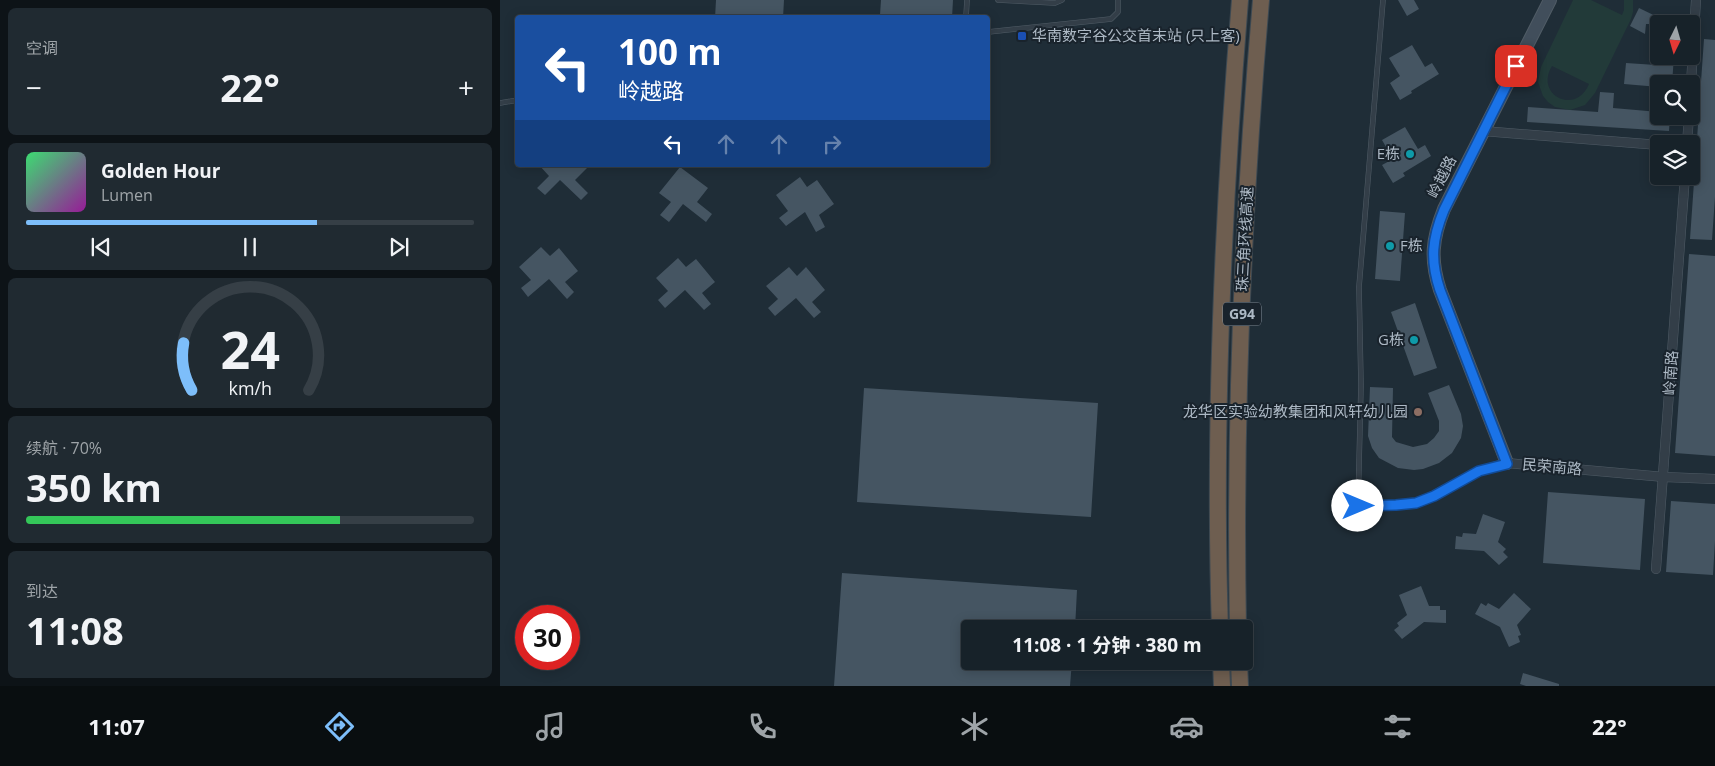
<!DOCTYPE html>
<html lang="zh">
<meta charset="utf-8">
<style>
:root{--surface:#172229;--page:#202a31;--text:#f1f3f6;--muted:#9ea4a8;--line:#363f46;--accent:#7dbefa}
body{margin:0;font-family:"Open Sans","Noto Sans SC",sans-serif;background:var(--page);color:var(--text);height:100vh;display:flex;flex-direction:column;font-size:19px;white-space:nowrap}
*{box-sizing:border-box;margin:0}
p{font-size:16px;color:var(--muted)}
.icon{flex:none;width:28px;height:28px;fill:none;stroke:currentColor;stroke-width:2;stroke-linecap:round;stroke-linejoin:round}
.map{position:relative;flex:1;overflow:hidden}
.sheet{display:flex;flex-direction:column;gap:8px;padding:8px;background:#0d1317;width:500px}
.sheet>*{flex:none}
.top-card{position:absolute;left:15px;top:15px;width:475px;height:152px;border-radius:5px;box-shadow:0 2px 12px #0003,0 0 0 1px var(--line);background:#1a4fa0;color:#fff;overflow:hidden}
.needle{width:32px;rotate:185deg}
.fabs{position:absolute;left:1150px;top:15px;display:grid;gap:10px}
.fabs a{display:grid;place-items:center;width:50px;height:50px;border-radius:5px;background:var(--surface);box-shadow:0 2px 12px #0003,0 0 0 1px var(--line);font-size:25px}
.speed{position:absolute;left:15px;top:605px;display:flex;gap:10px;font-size:25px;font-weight:700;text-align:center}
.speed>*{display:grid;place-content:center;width:65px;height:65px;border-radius:50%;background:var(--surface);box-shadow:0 2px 12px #0003,0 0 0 1px var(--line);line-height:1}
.speed .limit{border:8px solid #d22;background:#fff;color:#111}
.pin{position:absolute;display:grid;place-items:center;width:42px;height:42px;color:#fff;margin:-21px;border-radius:10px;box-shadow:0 2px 8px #0006}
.me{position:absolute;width:55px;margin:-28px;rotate:90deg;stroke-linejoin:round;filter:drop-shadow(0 0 4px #0008)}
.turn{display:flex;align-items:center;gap:18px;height:105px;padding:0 20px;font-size:22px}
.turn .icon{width:65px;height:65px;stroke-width:2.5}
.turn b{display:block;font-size:35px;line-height:42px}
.lanes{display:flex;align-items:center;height:48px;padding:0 20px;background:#0003;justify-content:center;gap:25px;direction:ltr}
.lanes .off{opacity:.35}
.big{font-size:38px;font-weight:700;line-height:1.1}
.sheet .widget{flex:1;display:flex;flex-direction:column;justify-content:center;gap:8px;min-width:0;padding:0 18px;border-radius:8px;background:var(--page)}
.sheet .dial{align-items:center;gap:0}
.dial svg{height:130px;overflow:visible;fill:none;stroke:var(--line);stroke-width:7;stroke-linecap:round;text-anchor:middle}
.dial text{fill:var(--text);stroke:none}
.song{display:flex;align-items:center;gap:15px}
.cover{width:60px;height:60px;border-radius:8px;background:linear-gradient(135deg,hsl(140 70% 55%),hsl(300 70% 35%))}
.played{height:5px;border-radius:2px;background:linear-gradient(90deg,var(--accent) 65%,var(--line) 65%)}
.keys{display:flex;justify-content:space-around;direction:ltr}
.heat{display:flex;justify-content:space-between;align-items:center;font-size:28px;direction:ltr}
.charge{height:8px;border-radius:4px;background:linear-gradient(90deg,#34c759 70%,var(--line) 0)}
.trip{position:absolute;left:461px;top:620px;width:292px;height:50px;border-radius:5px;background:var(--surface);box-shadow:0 2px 12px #0003,0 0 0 1px var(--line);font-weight:700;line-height:50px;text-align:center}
.dock{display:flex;height:80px;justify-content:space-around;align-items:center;background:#090e10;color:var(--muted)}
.dock .icon{width:35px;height:35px}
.dock .active{color:var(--accent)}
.dock b{font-size:22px;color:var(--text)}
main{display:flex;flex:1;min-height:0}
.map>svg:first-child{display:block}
</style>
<main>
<section class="sheet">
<div class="widget"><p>空调</p>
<div class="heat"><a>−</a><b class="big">22°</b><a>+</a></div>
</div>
<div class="widget">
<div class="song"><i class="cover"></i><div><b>Golden Hour</b><p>Lumen</p></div></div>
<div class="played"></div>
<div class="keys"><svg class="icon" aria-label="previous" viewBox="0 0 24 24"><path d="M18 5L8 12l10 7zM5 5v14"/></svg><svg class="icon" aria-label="pause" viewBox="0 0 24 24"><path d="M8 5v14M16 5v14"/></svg><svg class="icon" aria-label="next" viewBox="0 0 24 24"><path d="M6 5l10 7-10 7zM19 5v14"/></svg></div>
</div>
<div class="widget dial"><svg viewBox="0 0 100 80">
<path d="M14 69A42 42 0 1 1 86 69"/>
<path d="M14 69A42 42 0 0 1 9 40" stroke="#7dbefa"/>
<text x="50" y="56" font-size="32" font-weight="700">24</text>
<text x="50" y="72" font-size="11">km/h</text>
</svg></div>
<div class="widget"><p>续航 · 70%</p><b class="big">350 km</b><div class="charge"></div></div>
<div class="widget"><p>到达</p><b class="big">11:08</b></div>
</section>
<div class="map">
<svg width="1215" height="686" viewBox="0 0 1215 686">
<rect width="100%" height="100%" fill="#1f2d37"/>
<path fill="#223a39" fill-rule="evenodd" d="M1073,0H1091L1122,15L1124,10V0H1133V12L1131,19L1095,93L1085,105L1070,110L1055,107L1048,102L1043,96L1038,82L1041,67ZM1052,66L1089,84C1076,116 1034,95 1052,66Z"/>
<path fill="#455562" d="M216,0H284L283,18H215Z
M381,0H453L452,18L380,15Z
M898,0H914L919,9L907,16Z
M1139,8L1172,24H1146L1145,34L1130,26Z
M1204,39L1215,40V197L1212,240L1190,239Z
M912,45L925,67L932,63L939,74L911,91L912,93L900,100L890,83L900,76L889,58Z
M1157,56H1174L1172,84H1159V87L1124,84L1126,63L1156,65Z
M1100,92L1114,93L1113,108L1159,112V116H1170L1169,131L1027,122L1028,107L1098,112Z
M905,127L918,149L925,145L931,156L903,173L905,176L893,183L882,165L893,159L882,140Z
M39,165H90L75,180L88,193L81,200L60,180L45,195L37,188L49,176Z
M180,167L208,188L197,202L212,214L206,222L183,204L169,222L160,215L171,202L159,193Z
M300,177L307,187L317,180L334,204L319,215L325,227L316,232L305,212L286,226L279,218L288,211L276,195Z
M880,211L905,213L900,281L875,279Z
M41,247L50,256L59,248L78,271L65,282L74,292L67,299L49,279L28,297L21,288L31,280L19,267Z
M1189,254L1215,256V456L1175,453Z
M178,258L186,267L196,259L215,282L202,293L211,304L204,310L185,290L165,308L158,300L168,291L156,278Z
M289,267L297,276L306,267L325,290L312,302L321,312L314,318L296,298L275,316L268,308L278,299L266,286Z
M915,303L937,368L914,376L891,312Z
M949,385L961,414L963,426L961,438L952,453L939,463L923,469L914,470L898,468L879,458L872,448L868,436L870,387L893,388L892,437L896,442L913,447L927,444L934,438L939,431V421L928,393Z
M364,388L598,403L591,517L357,502Z
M1048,492L1145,499L1140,570L1043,563Z
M1171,501L1215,504V541L1213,575L1166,572Z
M983,514L1005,522L998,542L1006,549L1003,552L1008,557L999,565L984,551L955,549L956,536L962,537L963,533L976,534Z
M342,573L577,590L575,629H470V661H572L570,686H334Z
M921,586L929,606H940V610H946V623L924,622L902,639L894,630L899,626L897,623L907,615L899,595Z
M1014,593L1031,609L1017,625L1021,635L1018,636L1020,642L1009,647L1000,627L975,614L981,603L986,606L988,603L999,609Z
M1023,673L1059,684V686H1026L1020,684Z"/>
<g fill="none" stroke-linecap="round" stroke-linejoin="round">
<defs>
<path id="lane" d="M498,0L555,3L562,0
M466,18L467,0
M488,32L611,19L618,12V0
M0,103L18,100
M858,505L861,385L859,287L883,0"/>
<path id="street" d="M1191,84L1196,0
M983,131L1159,145
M1187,144L1189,116
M858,505H896L916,503L933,496L979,471L1007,463L1164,477L1215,479
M1156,569L1185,176"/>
<path id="secondary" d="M1007,463L940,290C930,260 932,239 944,209L1050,0"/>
<path id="highway" d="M720,629C713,419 723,209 740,0
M738,629C734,419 743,209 761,0
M721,661L722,686
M739,661L740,686"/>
</defs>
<use href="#lane" stroke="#505c66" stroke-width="5.5"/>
<use href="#street" stroke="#505c66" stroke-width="10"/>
<use href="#secondary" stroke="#505c66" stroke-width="14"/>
<use href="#highway" stroke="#3d4952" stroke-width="18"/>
<use href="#lane" stroke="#333e48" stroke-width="4.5"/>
<use href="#street" stroke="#333e48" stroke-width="9"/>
<use href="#secondary" stroke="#414e5b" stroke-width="12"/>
<use href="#highway" stroke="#6e5e50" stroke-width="16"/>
</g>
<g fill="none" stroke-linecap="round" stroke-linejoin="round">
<defs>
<path id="route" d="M858,506L896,505L916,503L934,496L979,471L1007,464L940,290C930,260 932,239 944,210L1016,66"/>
</defs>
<use href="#route" stroke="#114b97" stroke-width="12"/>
<use href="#route" stroke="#1a73e8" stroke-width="9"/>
</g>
<rect fill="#1a4fb4" stroke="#19232c" stroke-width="2" x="517" y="31" width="10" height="10" rx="2.5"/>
<g fill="#0f9aa8" stroke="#19232c" stroke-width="2">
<circle cx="910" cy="154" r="5"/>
<circle cx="890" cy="246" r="5"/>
<circle cx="914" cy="340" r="5"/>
</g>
<circle fill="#8d6e63" stroke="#19232c" stroke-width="2" cx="918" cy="412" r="5"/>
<g text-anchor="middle" stroke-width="4" stroke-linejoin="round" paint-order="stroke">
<rect fill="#19232c" stroke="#818c97" stroke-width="1" x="723" y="302.5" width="38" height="23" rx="4"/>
<g font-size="14" font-weight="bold" fill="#adb9c5">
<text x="742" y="319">G94</text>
</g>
<g font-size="15" fill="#adb9c5" stroke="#19232c" text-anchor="end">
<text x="532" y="41" text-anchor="start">华南数字谷公交首末站 (只上客)</text>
<text x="900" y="159">E栋</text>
<text x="900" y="251" text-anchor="start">F栋</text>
<text x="904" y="345">G栋</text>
<text x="908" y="417">龙华区实验幼教集团和风轩幼儿园</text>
</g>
<g font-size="15" fill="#adb9c5" stroke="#19232c">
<text transform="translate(942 177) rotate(-63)" y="5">岭越路</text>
<text transform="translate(745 239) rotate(-87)" y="5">珠三角环线高速</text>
<text transform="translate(1171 373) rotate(-86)" y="5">岭南路</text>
<text transform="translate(1052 467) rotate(5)" y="5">民荣南路</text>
</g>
</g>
</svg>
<div class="fabs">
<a><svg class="needle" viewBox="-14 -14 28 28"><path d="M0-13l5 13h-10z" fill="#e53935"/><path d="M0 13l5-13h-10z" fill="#9ea4a8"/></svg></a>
<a><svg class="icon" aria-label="search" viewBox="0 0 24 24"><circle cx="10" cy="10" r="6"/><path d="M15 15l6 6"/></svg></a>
<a><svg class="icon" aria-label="layers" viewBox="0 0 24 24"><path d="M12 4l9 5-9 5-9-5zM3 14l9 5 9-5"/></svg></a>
</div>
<div class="speed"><div class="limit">30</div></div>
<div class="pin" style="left:1016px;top:66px;background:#d93025"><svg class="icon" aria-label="arrive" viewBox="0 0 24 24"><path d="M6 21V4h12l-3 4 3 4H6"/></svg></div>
<svg class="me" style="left:858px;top:506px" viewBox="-20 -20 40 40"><circle r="19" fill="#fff"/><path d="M0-13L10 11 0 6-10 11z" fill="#1a73e8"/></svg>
<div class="trip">11:08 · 1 分钟 · 380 m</div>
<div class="top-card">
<div class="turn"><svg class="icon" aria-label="left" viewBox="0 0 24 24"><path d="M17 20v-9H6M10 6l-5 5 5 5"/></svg><div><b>100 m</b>岭越路</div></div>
<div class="lanes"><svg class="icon" aria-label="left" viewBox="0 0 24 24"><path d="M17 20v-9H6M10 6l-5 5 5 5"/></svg><svg class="icon off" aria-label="ahead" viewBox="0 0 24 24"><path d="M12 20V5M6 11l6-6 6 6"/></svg><svg class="icon off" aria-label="ahead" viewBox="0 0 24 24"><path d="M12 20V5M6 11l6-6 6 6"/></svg><svg class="icon off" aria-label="right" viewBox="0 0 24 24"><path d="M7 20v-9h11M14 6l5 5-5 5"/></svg></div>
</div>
</div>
</main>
<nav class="dock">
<b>11:07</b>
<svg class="icon active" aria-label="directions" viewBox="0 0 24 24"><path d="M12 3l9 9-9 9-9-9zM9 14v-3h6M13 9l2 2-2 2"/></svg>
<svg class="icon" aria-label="music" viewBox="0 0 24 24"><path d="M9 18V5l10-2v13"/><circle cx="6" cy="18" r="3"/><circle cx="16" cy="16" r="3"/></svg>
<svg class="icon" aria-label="phone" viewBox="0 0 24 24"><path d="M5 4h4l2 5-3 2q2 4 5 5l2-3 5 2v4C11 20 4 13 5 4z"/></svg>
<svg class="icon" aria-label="climate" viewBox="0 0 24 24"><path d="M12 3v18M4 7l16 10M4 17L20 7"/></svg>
<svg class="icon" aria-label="car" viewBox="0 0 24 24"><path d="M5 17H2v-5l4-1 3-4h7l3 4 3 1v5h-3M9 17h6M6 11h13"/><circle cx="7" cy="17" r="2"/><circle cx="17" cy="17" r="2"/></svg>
<svg class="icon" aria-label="filters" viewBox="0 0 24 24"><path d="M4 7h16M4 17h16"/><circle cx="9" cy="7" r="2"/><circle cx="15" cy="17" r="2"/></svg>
<b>22°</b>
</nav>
